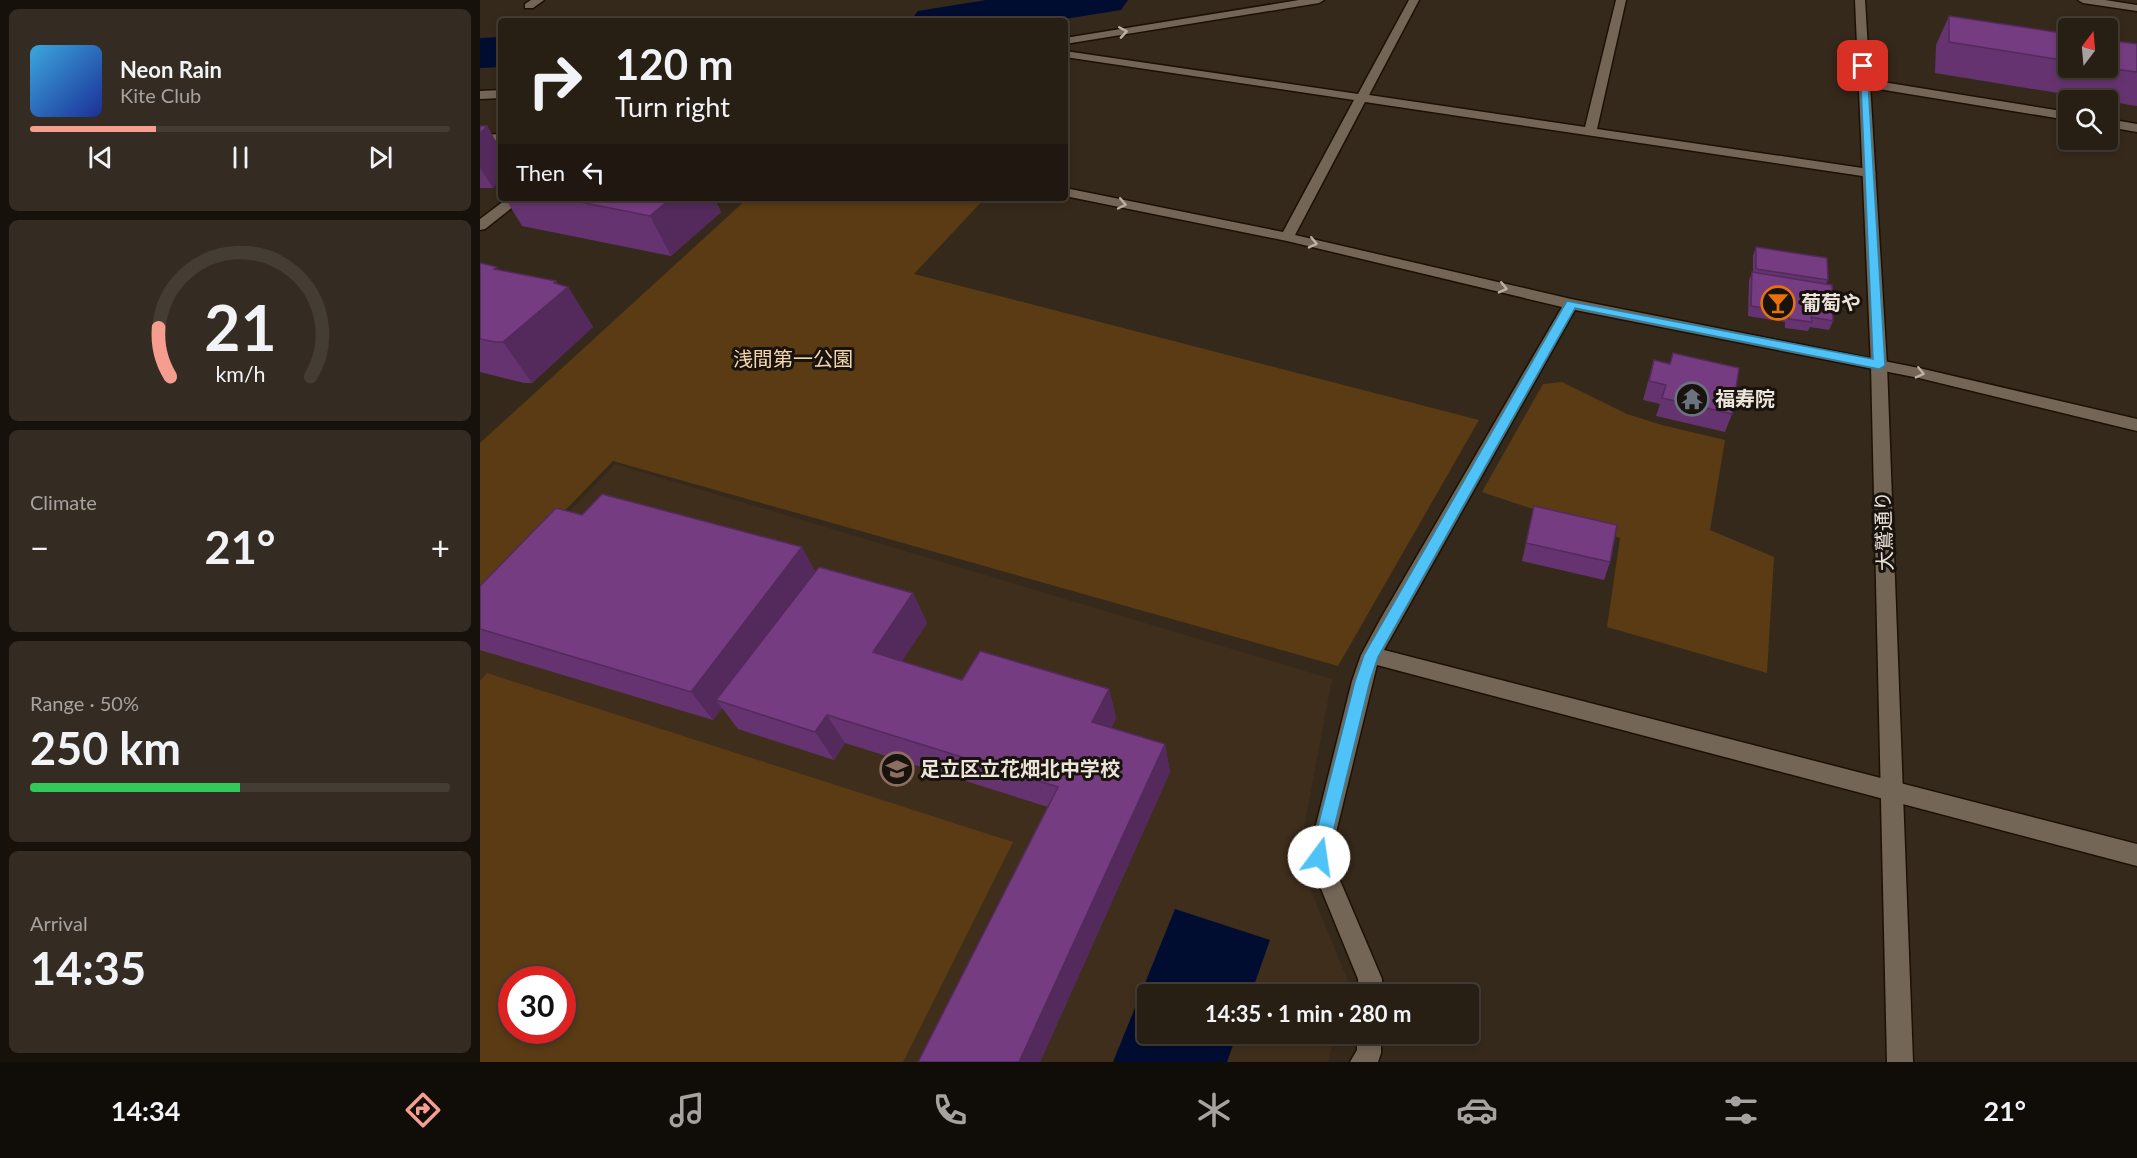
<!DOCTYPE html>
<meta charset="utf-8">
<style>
:root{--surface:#281f14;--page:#342c22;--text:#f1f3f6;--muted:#a5a2a0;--line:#443d34;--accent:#f59d8f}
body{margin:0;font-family:Lato,"Noto Sans JP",sans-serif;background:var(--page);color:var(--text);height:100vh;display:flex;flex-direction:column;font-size:22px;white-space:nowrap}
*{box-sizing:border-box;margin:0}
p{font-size:20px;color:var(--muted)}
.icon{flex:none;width:33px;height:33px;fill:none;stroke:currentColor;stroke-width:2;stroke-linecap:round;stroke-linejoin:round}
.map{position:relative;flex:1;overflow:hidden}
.drawer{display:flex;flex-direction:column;gap:9px;padding:9px;background:#16110b;width:480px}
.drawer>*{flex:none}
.guide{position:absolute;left:18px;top:18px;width:570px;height:183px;border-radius:6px;box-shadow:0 3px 9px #0003,0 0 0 2px var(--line);background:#281f14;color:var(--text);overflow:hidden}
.needle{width:39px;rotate:16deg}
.buttons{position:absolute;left:1578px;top:18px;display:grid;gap:12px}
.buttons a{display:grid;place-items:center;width:60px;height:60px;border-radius:6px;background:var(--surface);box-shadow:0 3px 9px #0003,0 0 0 2px var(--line);font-size:30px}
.speed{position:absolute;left:18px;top:966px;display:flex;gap:12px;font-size:30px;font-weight:700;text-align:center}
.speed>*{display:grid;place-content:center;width:78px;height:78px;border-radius:50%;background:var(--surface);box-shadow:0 3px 9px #0003,0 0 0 2px var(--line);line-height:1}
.speed .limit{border:9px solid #d22;background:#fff;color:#111}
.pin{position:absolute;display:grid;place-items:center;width:51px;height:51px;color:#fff;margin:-26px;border-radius:12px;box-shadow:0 3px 9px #0006}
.me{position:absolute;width:66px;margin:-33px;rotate:14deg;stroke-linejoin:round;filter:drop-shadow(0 0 4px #0008)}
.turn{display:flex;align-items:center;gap:21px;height:126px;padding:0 18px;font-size:27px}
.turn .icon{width:78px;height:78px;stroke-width:2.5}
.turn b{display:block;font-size:42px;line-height:51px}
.then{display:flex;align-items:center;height:57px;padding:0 18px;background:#0003;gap:12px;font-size:22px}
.big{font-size:45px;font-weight:700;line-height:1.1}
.drawer .card{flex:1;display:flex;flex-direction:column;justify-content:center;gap:9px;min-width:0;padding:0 21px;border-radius:9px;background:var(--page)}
.drawer .dial{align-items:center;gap:0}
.dial svg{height:156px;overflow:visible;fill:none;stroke:var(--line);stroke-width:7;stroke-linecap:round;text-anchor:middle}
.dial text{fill:var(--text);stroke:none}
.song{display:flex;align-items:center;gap:18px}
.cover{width:72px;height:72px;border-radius:9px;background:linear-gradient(135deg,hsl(200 70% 55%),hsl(230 70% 35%))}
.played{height:6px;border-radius:3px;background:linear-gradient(90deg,var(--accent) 30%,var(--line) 30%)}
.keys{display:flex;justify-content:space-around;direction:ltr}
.heat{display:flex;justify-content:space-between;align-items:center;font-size:33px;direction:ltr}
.charge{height:9px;border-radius:4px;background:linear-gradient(90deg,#34c759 50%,var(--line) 0)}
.trip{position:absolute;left:657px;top:984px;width:342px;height:60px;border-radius:6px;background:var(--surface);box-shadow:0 3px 9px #0003,0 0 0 2px var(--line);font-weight:700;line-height:60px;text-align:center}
.menu{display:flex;height:96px;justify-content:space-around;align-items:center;background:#100c08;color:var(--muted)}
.menu .icon{width:42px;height:42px}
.menu .selected{color:var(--accent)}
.menu b{font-size:27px;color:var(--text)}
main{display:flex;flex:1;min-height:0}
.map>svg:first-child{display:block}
</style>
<main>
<section class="drawer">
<div class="card">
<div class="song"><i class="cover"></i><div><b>Neon Rain</b><p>Kite Club</p></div></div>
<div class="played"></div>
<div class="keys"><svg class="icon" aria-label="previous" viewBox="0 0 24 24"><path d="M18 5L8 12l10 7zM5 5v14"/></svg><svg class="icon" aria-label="pause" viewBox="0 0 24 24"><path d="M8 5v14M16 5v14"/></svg><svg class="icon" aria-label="next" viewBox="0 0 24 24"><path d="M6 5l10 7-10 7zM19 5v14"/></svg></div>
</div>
<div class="card dial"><svg viewBox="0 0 100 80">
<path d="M14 69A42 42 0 1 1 86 69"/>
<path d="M14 69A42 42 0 0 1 8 44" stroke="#f59d8f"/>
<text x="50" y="56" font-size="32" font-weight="700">21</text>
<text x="50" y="72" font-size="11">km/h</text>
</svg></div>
<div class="card"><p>Climate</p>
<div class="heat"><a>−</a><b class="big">21°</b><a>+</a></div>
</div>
<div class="card"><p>Range · 50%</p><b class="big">250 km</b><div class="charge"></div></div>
<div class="card"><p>Arrival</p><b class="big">14:35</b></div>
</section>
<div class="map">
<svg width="1657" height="1062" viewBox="0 0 1657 1062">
<rect width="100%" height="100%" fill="#35291b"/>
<path fill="#3f2e1b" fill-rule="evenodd" d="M135,464L852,679L818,859L868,981L864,994H668V1034H855L848,1062H0V605ZM32,980H82V1030H32Z"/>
<path fill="#5a3b14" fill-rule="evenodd" d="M268,198H505L434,274L999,420L858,666L133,461L0,598V443Z
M1082,382L1147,414L1182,425L1245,440L1230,530L1294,557L1287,673L1127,627L1140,538L1002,492L1063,384Z
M7,673L533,842L423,1062H0V681ZM32,980H82V1030H32Z"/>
<path fill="#000d30" d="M695,909L790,940L771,994H668V1034H757L747,1062H633Z"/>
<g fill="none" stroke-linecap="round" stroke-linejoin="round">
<path fill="#000d30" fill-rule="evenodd" d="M506,0H648L641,10L572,21H430L438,11Z
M21,37V67L0,68V38Z"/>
<defs>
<path id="service" d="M51,0H64L53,8H45V4Z
M21,134V142L0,143V135Z"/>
<path id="minor" d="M819,0H844L839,3L585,44V38Z
M929,0H939L889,95L1105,127L1136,0H1146L1117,129L1389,169L1396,173L1389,177L885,102L815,235L1091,299L1439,368L1657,419V431L1439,378L1095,310L904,650L1657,844V866L897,665L850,857L902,979V994H878V979L828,857L872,681L881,655L901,618L1082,307L807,241L585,196V188L803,232L874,100L585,57V51L878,94Z
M1598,0H1625L1657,5V11L1603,3Z
M1384,79L1588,112V120L1380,86L1378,83Z
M21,90V98L0,99V91Z
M1628,119L1657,124V132L1628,127Z
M877,1034H901V1053L898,1062H870L877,1050Z"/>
<path id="tertiary" d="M1375,0H1385L1407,365L1433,1062H1407L1391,365Z
M28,198H44L5,229L0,230V219Z"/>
</defs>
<use href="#service" stroke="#1c1105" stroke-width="3"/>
<use href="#minor" stroke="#1c1105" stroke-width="3"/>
<use href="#tertiary" stroke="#1c1105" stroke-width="3"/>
<use href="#service" fill="#746657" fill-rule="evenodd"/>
<use href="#minor" fill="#746657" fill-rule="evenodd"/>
<use href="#tertiary" fill="#746657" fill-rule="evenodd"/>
</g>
<path fill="#653470" d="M1469,16L1588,34V68H1628L1657,44V106L1455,73L1456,45Z
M0,126H7L21,150V178L13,188H0Z
M25,198H234L241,212L191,256L42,226Z
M1276,247L1348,280L1346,284L1353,321L1349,330L1330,327L1328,331L1305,328V322L1268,316L1269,281L1272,272H1273V256Z
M0,263L19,270L76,281L78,285L88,287L113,327L52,383H44L0,372Z
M1193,353L1252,414L1245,432L1176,416L1180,404L1163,400L1174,360L1190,364Z
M1054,506L1130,562L1124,580L1042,561Z
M102,515L336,571L433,593L447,623L422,661L482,680L629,689L636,718L631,728L685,744L690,772L560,1062H438L568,807L365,743L354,760L258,729L242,708L233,720L0,650V586Z"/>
<path fill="#532a5b" d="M7,126L21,150V178L13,188L0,168V134Z
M191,198H234L241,212L191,256L170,216Z
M76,281L83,291L88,287L113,327L52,383L23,342Z
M322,547L339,578L236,700L242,708L233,720L211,692Z
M433,593L447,623L408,682L393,652Z
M629,689L636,718L620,750L612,722Z
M347,715L365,743L354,760L335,732Z
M685,744L690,772L560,1062H539Z"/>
<path fill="#763c82" stroke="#532a5b" stroke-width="1.5" d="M1469,16L1588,34V61L1469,42Z
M1628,40L1657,44V72L1626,68H1628Z
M0,126H7L0,134Z
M80,198H191L170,216Z
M1276,247L1347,258L1348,280L1276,269Z
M0,263L17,267L14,269L76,281L74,283L88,287L23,342H15L0,339Z
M1272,272L1352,285L1353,321L1331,317L1332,322L1309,319V312L1271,306Z
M1193,353L1259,368L1252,414L1182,398L1186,385L1169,381L1174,360L1190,364Z
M122,494L322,547L211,692L0,629V586L76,508L102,515Z
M1054,506L1137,525L1130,562L1046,543Z
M339,567L433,593L393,652L482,680L500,651L629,689L612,722L685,744L539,1062H438L578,787L347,715L335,732L236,700Z"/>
<defs><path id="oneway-chevron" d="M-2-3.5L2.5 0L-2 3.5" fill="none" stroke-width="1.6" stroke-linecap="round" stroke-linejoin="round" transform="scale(1.5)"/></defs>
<g stroke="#bcb1a6">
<use href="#oneway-chevron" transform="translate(643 32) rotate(-9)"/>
<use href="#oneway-chevron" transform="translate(642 204) rotate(12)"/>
<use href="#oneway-chevron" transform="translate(833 243) rotate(13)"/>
<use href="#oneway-chevron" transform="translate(1023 288) rotate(13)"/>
<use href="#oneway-chevron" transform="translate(1440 373) rotate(13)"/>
</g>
<path fill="#4fc3f7" stroke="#337fa1" stroke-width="1.5" d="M1380,64L1387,66L1405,365L1403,367L1399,369L1095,308L898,657L890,681L847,857L845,863L839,865L833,863L830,857L875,681L884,655L1087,301L1393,359Z"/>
<defs>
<symbol id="bar-ring" viewBox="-11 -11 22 22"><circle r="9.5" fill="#18130d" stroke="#e8710a" stroke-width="1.5"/><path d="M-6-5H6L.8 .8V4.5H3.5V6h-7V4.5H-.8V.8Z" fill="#e8710a"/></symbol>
<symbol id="temple-ring" viewBox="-11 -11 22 22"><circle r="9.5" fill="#18130d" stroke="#6b7280" stroke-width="1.5"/><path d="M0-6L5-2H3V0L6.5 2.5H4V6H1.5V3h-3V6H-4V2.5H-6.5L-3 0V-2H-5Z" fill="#6b7280"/></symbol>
<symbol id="school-ring" viewBox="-11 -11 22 22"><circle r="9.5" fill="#18130d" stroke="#8d6e63" stroke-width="1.5"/><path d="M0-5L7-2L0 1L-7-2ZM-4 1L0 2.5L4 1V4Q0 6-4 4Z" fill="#8d6e63"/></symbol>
</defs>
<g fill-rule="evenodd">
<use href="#bar-ring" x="1279" y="284" width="38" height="38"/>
<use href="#temple-ring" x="1193" y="380" width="38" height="38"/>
<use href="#school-ring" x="398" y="750" width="38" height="38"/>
</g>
<g text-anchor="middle" stroke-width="6" stroke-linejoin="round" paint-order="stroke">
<g font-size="20" font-weight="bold" fill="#ece3db" stroke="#18130d" text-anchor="start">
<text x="1321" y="310">葡萄や</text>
<text x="1235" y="406">福寿院</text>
<text x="440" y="776">足立区立花畑北中学校</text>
</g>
<g font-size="20" fill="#f6d4ae" stroke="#18130d">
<text x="313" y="366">浅間第一公園</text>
</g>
<g font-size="20" fill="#ece3db" stroke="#18130d">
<text transform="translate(1404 531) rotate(-92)" y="7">大鷲通り</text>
</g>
</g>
</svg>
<div class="buttons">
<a><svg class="needle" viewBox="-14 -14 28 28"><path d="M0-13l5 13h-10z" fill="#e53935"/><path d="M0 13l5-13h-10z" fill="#a5a2a0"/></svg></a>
<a><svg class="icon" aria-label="search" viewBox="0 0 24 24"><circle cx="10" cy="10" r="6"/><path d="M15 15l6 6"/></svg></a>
</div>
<div class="speed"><div class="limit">30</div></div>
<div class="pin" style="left:1383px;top:66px;background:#d93025"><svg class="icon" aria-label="arrive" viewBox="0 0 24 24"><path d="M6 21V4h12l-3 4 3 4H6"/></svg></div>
<svg class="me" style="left:839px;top:857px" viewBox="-20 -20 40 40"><circle r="19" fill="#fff"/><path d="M0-13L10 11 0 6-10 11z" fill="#4fc3f7"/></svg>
<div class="trip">14:35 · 1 min · 280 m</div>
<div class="guide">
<div class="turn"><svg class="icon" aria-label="right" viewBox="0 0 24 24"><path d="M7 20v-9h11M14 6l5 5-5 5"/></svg><div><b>120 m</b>Turn right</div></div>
<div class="then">Then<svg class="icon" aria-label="left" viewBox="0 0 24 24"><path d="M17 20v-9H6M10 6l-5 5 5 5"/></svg></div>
</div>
</div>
</main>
<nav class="menu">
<b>14:34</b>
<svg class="icon selected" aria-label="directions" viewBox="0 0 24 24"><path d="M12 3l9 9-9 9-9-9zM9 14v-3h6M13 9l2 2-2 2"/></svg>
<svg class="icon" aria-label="music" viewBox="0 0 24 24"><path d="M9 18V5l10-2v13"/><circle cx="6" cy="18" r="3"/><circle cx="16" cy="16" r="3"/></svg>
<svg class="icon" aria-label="phone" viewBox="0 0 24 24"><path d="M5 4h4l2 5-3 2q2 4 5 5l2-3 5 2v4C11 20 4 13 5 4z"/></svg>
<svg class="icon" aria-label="climate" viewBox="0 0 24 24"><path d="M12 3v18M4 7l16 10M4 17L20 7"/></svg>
<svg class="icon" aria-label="car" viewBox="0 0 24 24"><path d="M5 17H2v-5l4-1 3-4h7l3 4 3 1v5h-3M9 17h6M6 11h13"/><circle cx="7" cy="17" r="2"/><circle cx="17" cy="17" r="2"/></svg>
<svg class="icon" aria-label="filters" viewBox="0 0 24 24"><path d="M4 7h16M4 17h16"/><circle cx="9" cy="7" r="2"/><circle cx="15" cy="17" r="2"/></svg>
<b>21°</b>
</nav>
